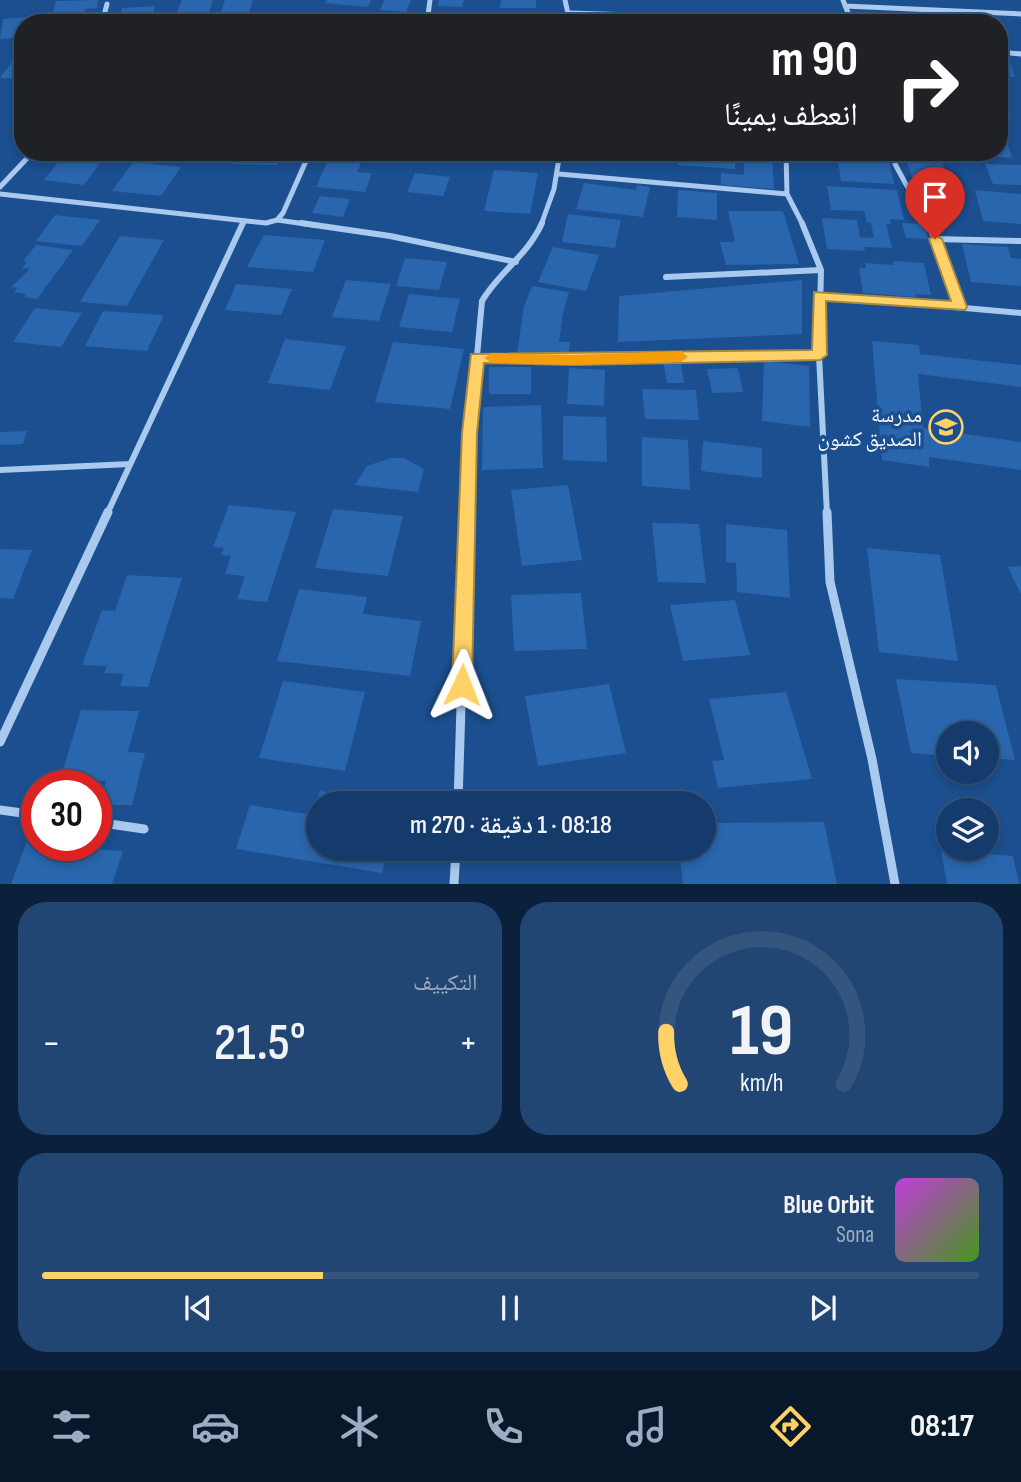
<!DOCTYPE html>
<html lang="ar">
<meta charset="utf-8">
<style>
:root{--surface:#143b6b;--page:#214673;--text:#f1f3f6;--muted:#9dadc1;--line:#33557e;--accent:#ffd166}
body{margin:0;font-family:"Sofia Sans Condensed","Noto Naskh Arabic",sans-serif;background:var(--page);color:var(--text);direction:rtl;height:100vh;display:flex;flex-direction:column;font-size:26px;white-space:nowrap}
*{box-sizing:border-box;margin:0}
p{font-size:23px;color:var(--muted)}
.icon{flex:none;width:38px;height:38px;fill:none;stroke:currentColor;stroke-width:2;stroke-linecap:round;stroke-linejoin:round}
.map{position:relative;height:884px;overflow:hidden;direction:ltr}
.details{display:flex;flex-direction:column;gap:18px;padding:18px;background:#0b203b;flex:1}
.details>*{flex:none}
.hud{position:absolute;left:14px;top:14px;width:994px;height:147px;border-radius:28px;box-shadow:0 4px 10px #0003,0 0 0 2px var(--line);direction:rtl;background:#202124;color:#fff;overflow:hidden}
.controls{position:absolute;left:936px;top:721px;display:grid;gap:14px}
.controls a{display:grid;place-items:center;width:63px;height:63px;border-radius:50%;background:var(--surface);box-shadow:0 4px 10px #0003,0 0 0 2px var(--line);font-size:35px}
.speed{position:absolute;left:21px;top:770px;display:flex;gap:14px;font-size:35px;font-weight:700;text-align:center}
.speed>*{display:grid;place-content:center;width:91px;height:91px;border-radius:50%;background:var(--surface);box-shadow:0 4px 10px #0003,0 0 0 2px var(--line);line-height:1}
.speed .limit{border:10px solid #d22;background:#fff;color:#111}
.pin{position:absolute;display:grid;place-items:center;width:60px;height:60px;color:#fff;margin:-72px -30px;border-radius:50% 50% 50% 0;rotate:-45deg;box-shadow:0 0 7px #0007}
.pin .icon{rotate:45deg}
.me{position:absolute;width:77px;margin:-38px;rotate:2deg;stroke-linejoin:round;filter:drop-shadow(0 0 5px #0008)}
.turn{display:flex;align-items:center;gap:24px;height:147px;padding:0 35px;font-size:32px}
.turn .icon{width:91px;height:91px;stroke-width:2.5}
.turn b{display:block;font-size:49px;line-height:60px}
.big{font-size:52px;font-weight:600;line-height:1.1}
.details .card{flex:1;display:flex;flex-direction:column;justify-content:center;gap:10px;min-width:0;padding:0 24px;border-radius:28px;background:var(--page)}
.details .dial{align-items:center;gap:0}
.dial svg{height:182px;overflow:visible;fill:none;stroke:var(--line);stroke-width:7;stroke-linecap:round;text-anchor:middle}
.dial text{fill:var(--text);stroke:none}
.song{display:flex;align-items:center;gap:21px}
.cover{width:84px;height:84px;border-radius:10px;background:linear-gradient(135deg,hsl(290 70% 55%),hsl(100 70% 35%))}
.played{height:7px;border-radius:4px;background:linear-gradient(90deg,var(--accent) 30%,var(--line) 30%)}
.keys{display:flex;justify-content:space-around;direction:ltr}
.heat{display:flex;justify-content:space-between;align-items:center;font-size:38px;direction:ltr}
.details .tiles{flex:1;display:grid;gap:18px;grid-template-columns:1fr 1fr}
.card:last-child{grid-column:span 2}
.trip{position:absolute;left:306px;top:791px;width:410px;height:70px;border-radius:35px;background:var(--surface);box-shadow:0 4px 10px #0003,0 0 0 2px var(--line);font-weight:600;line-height:70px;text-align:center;direction:rtl}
.dock{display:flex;height:112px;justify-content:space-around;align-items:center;background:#08182b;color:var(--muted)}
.dock .icon{width:49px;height:49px}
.dock .on{color:var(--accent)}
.dock b{font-size:32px;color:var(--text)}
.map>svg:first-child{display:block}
</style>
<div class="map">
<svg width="1021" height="884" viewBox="0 0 1021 884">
<rect width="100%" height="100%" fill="#1b4f8f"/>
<path fill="#2a66ad" d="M98,0L97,8L85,9L84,14L52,17L56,1Z
M182,0H213L206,21H173Z
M225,0H253L249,12H221Z
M327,0H371L368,7L325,3Z
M384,0H411L406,12L380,10Z
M439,0H464L462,7L437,6Z
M501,0H536V8H500Z
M155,6L151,22L118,23L122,8Z
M454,12L489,13L486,23H451Z
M345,14L364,15L362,23H330L332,19H343Z
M371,15L411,17L409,23H368Z
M40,16L38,23H23V37L0,39L3,19Z
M16,56H23V79L0,78Z
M999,57L1009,58L1015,77L999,76Z
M999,96L1006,97L1011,117L999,116Z
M999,135H1005L1012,158L976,155V152H999Z
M66,152H108L84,185L44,180Z
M237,152H283L277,165L233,164Z
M332,152H366L357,172L372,173L365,192L316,187Z
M508,152H533L530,163L505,161Z
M588,152H654L653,161L588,155Z
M678,152H735V169L677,165Z
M744,152L772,154L774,189L721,185V173L744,175Z
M837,153L888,156L894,184L841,181Z
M906,160L942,161L951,186L915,185Z
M133,162L181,167L161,196L112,191Z
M985,164L1021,165V185L993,184Z
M494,170L538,173L530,214L484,211Z
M415,173L450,177L443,196L407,192Z
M584,183L636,190L637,185L650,187L643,217L576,209Z
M827,186L897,190L904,220L890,219L891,224H886L892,248L864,247L865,251L827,249L822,218L857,220L860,237L874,238L871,223L867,222L864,211L831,210Z
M678,190L717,193V220L677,217Z
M975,190L1021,194V224L983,221Z
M320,196L350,199L343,217L312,213Z
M728,211H783L799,264L726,265L720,242H735Z
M568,214L621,220L615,248L562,242Z
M55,215L100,220L82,246L36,241Z
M902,223L924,224L928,239L906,238Z
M264,235L325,240L313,272L247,267Z
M120,236L164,240L127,306L80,302Z
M962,244L1008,247L1011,258L1021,259V286L971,282Z
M36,245L73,250L37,299L24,297L26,294L14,292L17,288L11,287L30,269L22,268L27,262L23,261Z
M553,247L599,255L586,291L538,282Z
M405,258L447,262L439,290L396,286Z
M893,261L924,263L931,295L915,294L916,297L863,293L859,268H866L865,263L894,265Z
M346,280L391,284L379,321L332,317Z
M802,280V334L618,342L619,296Z
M236,284L292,289L281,315L225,310Z
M532,286L569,292L563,313L559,342H570L568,358L517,354L524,306Z
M409,294L460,299L452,332L399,327Z
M35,308L82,313L61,347L13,342Z
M103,311L164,315L147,351L85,346Z
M285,339L346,346L330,390L268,383Z
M872,341L919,345L920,354L1021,365V387L918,374L923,428L1021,442V470L929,457V467L882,460Z
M393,342L464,349L450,409L375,402Z
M680,359L684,383H667L663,360Z
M764,361L809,366L810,427L762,421Z
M489,367H531V394H489Z
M569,368L605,370L604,406L567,404Z
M738,368L743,392L712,393L707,369Z
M642,389L696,390L699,420L645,419Z
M541,405L543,468L482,470L483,407Z
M563,416L606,417L607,462L563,460Z
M27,431L23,444L0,445V432Z
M642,437L688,440L690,490L642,486Z
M703,441L762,448V478L701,471Z
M391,458H404L424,469L418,492L355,485L367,466Z
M568,485L582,560L522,566L511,490Z
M229,505L296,512L267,602L237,599L245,576L225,574L231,556L221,555L224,548L213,547Z
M333,509L403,516L388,576L315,568Z
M652,523L699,524L706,583L658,582Z
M726,524L787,530L790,598L737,592L736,563L726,562Z
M867,548L940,555L958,661L879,652Z
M0,549L32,550L13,599L0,598Z
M1021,566V595L1008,567Z
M127,575L182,578L148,687L120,686L124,674L104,673L107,666L82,665L102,610L115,611Z
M299,589L367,597L363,614L421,621L410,676L277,661Z
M581,593L587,649L514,651L511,595Z
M735,600L750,655L683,661L670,605Z
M896,679L996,685L1015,760L987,758V733H948V756L911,753Z
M283,681L365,692L345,771L259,758Z
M609,684L626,753L538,766L525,696Z
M786,692L812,779L718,788L712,761L724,760L709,699Z
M81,710L139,711L128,752L145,753L132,805H99L106,781L60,780Z
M320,791L388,802L318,803V849H388L382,873L236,849L250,805L313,815Z
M824,822L837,884H683L679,849H704V823Z
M27,841L37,842V845L123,851L112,884H11Z
M941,851L1013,856L1019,884H947Z"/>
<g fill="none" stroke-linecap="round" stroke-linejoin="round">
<path stroke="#a9c9ee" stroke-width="5" d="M565,0L570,23
M843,0L852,23
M845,6L1021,14
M570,13L852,22
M102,23L107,4
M427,23L430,0
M999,52L1021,54
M786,152L787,194
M897,152L895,164L928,225
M559,174L787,194L803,225
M0,187L33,152
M0,194L266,223L277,220L283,213L310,152
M277,220L313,225
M242,225L244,221
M541,225L554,189L560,152"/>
<path stroke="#a9c9ee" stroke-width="6" d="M301,223L390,236L516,262
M802,223L821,270L819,355L827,514
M927,223L935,239
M666,277L821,270
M819,295L1021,313
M960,307L935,239L1021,241
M477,357L574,360L819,355
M0,470L130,464
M107,514L243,223
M467,514L470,433L482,301C499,272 528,255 542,223"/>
<path stroke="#a9c9ee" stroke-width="9" d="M827,512L830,582L872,759L895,884
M0,742L108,512
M458,803L467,512
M0,810L37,815
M96,822L144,829
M454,884L456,849"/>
</g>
<path fill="#ffd166" stroke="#a68842" stroke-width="2" d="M935,235L942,239L967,307L965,310L826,301L827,355L820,360L574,365L484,363L477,433L472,685L469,691L462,694L455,691L452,685L462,433L471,354L812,350L814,292L951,301L929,239Z"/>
<path fill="#f59e0b" d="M681,351L688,357L681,362L574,365L492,363L484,358L492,353L574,355Z"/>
<defs>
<symbol id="school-ring" viewBox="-11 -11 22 22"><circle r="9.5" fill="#1b4f8f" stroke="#ffd166" stroke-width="1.5"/><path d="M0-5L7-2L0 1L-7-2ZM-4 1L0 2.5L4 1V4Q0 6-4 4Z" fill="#ffd166"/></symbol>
</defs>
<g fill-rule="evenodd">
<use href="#school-ring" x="927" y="408" width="38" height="38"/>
</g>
<g text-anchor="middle" stroke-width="7" stroke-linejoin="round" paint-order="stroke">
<g font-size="21" fill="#fff" stroke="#1b4f8f" text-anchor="end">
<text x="922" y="422">مدرسة<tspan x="922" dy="24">الصديق كشون</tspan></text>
</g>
</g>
</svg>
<div class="controls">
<a><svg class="icon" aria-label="sound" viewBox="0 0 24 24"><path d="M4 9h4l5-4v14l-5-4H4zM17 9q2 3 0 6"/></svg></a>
<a><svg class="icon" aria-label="layers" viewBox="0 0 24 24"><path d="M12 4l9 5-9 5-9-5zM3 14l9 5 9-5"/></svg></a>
</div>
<div class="speed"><div class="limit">30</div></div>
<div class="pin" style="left:935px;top:239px;background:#d93025"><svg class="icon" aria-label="arrive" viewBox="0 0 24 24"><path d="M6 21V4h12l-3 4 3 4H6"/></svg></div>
<svg class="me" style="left:462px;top:685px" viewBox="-20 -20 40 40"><path d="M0-17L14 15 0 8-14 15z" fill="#ffd166" stroke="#fff" stroke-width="4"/></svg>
<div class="trip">08:18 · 1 دقيقة · 270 m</div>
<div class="hud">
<div class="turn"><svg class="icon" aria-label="right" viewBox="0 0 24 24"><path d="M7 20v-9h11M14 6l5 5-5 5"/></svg><div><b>90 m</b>انعطف يمينًا</div></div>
</div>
</div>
<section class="details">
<div class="tiles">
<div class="card dial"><svg viewBox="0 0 100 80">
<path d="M14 69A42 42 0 1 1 86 69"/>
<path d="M14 69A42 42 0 0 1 8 46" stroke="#ffd166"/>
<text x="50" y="56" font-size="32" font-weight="700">19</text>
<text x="50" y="72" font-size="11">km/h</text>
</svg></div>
<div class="card"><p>التكييف</p>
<div class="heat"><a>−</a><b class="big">21.5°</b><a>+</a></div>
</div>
<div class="card">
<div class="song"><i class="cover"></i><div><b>Blue Orbit</b><p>Sona</p></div></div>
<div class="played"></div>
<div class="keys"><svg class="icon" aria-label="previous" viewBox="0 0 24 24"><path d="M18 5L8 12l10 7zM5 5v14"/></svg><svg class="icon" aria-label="pause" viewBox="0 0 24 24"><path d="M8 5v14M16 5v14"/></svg><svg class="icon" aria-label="next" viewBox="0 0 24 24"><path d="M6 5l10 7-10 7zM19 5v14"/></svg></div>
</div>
</div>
</section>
<nav class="dock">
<b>08:17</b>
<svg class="icon on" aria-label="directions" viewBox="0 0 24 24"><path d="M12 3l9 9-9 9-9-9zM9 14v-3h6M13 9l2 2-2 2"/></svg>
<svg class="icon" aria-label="music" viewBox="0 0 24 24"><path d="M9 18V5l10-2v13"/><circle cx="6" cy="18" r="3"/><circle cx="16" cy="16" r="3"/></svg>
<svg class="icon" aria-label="phone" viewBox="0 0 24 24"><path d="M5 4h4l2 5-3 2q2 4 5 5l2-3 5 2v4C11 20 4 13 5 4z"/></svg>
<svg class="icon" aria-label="climate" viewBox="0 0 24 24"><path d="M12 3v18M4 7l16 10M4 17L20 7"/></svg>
<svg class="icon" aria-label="car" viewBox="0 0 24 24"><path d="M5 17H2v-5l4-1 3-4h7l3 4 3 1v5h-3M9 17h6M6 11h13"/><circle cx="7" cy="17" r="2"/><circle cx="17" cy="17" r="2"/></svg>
<svg class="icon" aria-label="filters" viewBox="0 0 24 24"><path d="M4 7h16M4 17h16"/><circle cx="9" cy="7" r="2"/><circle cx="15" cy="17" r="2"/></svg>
</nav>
